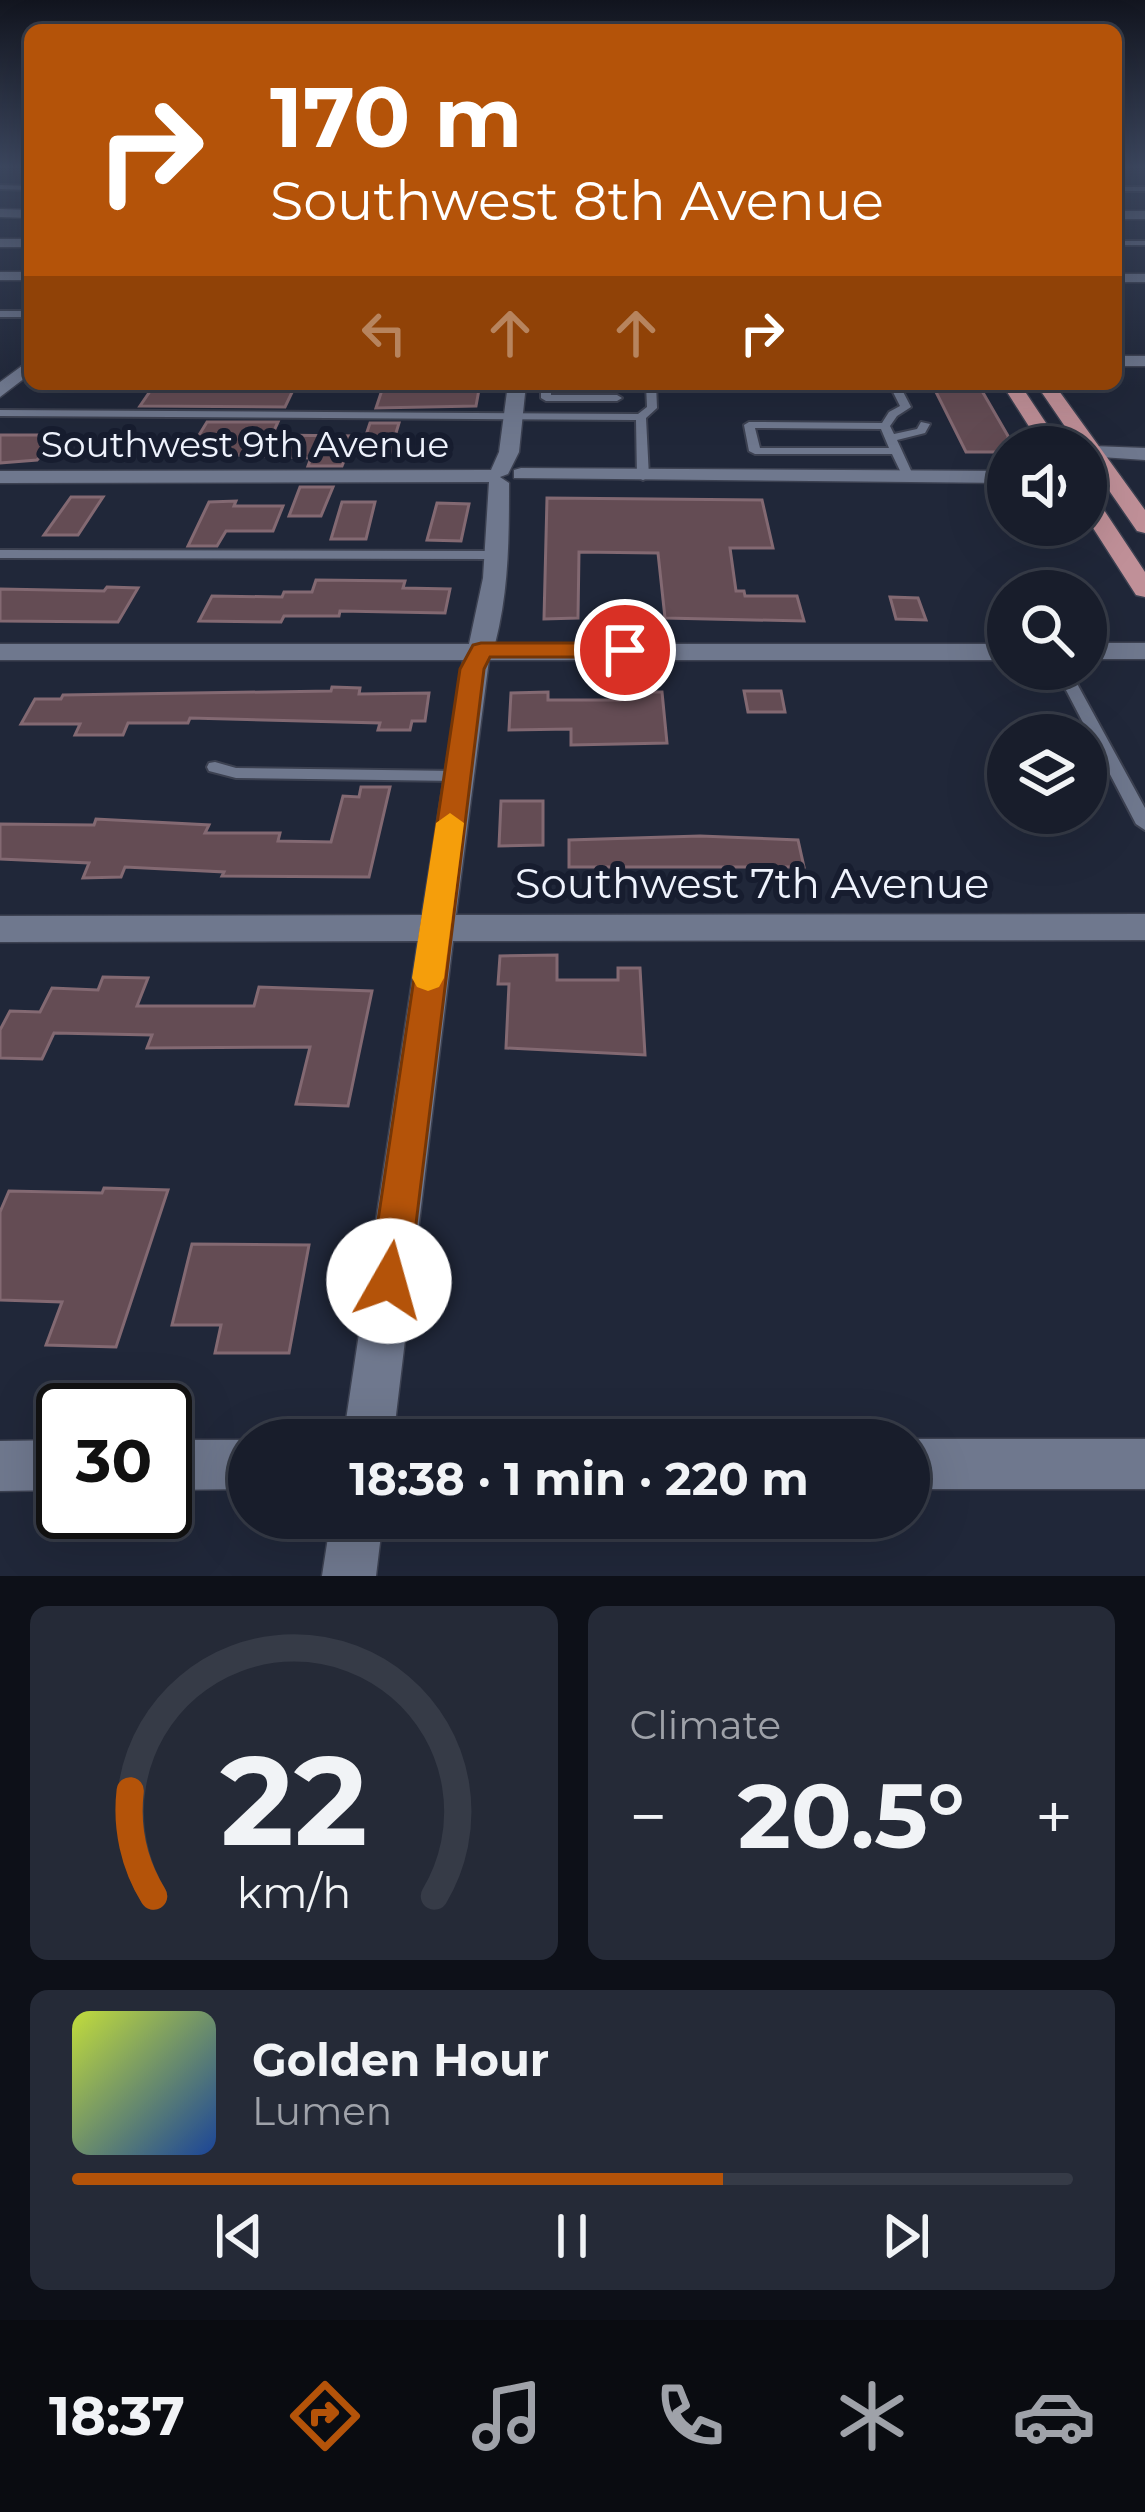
<!DOCTYPE html>
<meta charset="utf-8">
<style>
:root{--surface:#181d2b;--page:#252a37;--text:#f1f3f6;--muted:#9fa2a9;--line:#363b47;--accent:#b45309}
body{margin:0;font-family:Montserrat,sans-serif;background:var(--page);color:var(--text);height:100vh;display:flex;flex-direction:column;font-size:45px;white-space:nowrap}
*{box-sizing:border-box;margin:0}
p{font-size:39px;color:var(--muted)}
.icon{flex:none;width:66px;height:66px;fill:none;stroke:currentColor;stroke-width:2;stroke-linecap:round;stroke-linejoin:round}
.map{position:relative;height:1576px;overflow:hidden}
.sheet{display:flex;flex-direction:column;gap:30px;padding:30px;background:#0d1018;flex:1}
.sheet>*{flex:none}
.hud{position:absolute;left:24px;top:24px;width:1098px;height:366px;border-radius:18px;box-shadow:0 12px 48px #0002,0 0 0 3px var(--line);background:#b45309;color:#fff;overflow:hidden}
.fabs{position:absolute;left:987px;top:426px;display:grid;gap:24px}
.fabs a{display:grid;place-items:center;width:120px;height:120px;border-radius:50%;background:var(--surface);box-shadow:0 12px 48px #0002,0 0 0 3px var(--line);font-size:60px}
.speed{position:absolute;left:36px;top:1383px;display:flex;gap:24px;font-size:60px;font-weight:700;text-align:center}
.speed>*{display:grid;place-content:center;width:156px;height:156px;border-radius:50%;background:var(--surface);box-shadow:0 12px 48px #0002,0 0 0 3px var(--line);line-height:1}
.speed .limit{border:6px solid #111;border-radius:18px;background:#fff;color:#111}
.pin{position:absolute;display:grid;place-items:center;width:102px;height:102px;color:#fff;margin:-51px;border:6px solid #fff;border-radius:50%;box-shadow:0 3px 12px #0007}
.me{position:absolute;width:132px;margin:-66px;rotate:7deg;stroke-linejoin:round;filter:drop-shadow(0 0 9px #0008)}
.turn{display:flex;align-items:center;gap:42px;height:252px;padding:0 48px;font-size:54px}
.turn .icon{width:156px;height:156px;stroke-width:2.5}
.turn b{display:block;font-size:84px;line-height:102px}
.lanes{display:flex;align-items:center;height:114px;padding:0 48px;background:#0003;justify-content:center;gap:60px;direction:ltr}
.lanes .off{opacity:.35}
.big{font-size:90px;font-weight:700;line-height:1.1}
.sheet .tile{flex:1;display:flex;flex-direction:column;justify-content:center;gap:18px;min-width:0;padding:0 42px;border-radius:18px;background:var(--page)}
.sheet .dial{align-items:center;gap:0}
.dial svg{height:312px;overflow:visible;fill:none;stroke:var(--line);stroke-width:7;stroke-linecap:round;text-anchor:middle}
.dial text{fill:var(--text);stroke:none}
.song{display:flex;align-items:center;gap:36px}
.cover{width:144px;height:144px;border-radius:18px;background:linear-gradient(135deg,hsl(70 70% 55%),hsl(220 70% 35%))}
.played{height:12px;border-radius:6px;background:linear-gradient(90deg,var(--accent) 65%,var(--line) 65%)}
.keys{display:flex;justify-content:space-around;direction:ltr}
.heat{display:flex;justify-content:space-between;align-items:center;font-size:66px;direction:ltr}
.sheet .tiles{flex:1;display:grid;gap:30px;grid-template-columns:1fr 1fr}
.tile:last-child{grid-column:span 2}
.trip{position:absolute;left:228px;top:1419px;width:702px;height:120px;border-radius:60px;background:var(--surface);box-shadow:0 12px 48px #0002,0 0 0 3px var(--line);font-weight:700;line-height:120px;text-align:center}
.dock{display:flex;height:192px;justify-content:space-around;align-items:center;background:#0a0c11;color:var(--muted)}
.dock .icon{width:84px;height:84px}
.dock .on{color:var(--accent)}
.dock b{font-size:54px;color:var(--text)}
.map>svg:first-child{display:block}
</style>
<div class="map">
<svg width="1145" height="1576" viewBox="0 0 1145 1576">
<rect width="100%" height="100%" fill="#202739"/>
<path fill="#644c54" stroke="#836972" stroke-width="3" d="M155,384H296L285,407L140,406Z
M384,384H480L476,406L376,408Z
M932,384H978L1008,436V452H966Z
M207,422H278L272,435L354,436L342,466H308L311,458L188,453Z
M370,423H399L390,453H360Z
M0,435H59L37,460L0,463Z
M300,487H333L321,516H289Z
M71,497H103L78,535H44Z
M547,498L762,500L773,548H730L736,591H744L745,596H797L804,621L665,618L658,553L579,552L578,618L544,619Z
M236,501L234,506H283L273,531H226L217,546H188L209,502Z
M342,502H375L366,539H331Z
M437,503L469,504L461,541L427,540Z
M316,580L405,581L403,588L450,589L445,613L340,611L339,616H284L281,622L199,621L212,596L282,597L284,592H312Z
M107,587L138,588L118,622L0,621V589L104,591Z
M890,597L918,598L926,620L896,619Z
M332,687L360,688L359,694L429,693L425,721H412L410,730H378L380,723L190,718L188,723H128L123,735H75L80,724H21L35,699H61L63,695L331,691Z
M744,691H781L785,712H748Z
M548,692V700H620V692H662L667,743L571,745V729L509,730L511,693Z
M361,787H390L369,877L222,876L224,872L125,867L121,877L83,878L89,863L0,859V824L94,825L96,819L209,825L205,833H280L278,841L331,842L343,796L359,797Z
M501,801H543V845L499,846Z
M700,836L798,840L804,867H569V840Z
M557,955V980H618V968H640L645,1055L506,1048L509,984H498L500,956Z
M103,977L148,978L137,1006H254L259,987L372,991L348,1106L296,1104L310,1047L147,1048L152,1035L54,1033L42,1059L0,1058V1030L10,1011L40,1012L52,988L98,990Z
M104,1188L168,1190L116,1347L46,1345L62,1302L0,1300V1212L9,1191L102,1193Z
M192,1244L309,1245L289,1353H215L221,1325H172Z"/>
<g fill="none" stroke-linecap="round" stroke-linejoin="round">
<defs>
<path id="service" d="M0,185L30,186V190L0,189Z
M1116,187H1145V191H1116Z
M1116,241H1145V245H1116Z
M0,311H30V317H0Z
M541,384H551V395H617L622,398L617,401H546L541,398Z
M646,384H656L657,408L646,418L649,477L643,480L637,477L636,420L0,416V410L638,414L647,407Z
M889,384H899L911,407L897,416L890,426L894,434L917,429L921,422L930,424L925,433L897,440L914,477L912,479H904L892,454H755L749,451L744,425L749,422L882,423L889,412L900,406ZM755,428L881,429L889,448H760Z
M0,550L495,551L501,555L495,559L0,558Z
M1055,669H1069L1145,808V830L1136,824Z
M215,762L236,768L457,771L465,776L457,781L236,778L209,771L207,767L209,763Z"/>
<path id="minor" d="M1116,211H1145V219H1116Z
M0,239H30V247H0Z
M0,272H30V280H0Z
M1116,274H1145V282H1116Z
M1116,356H1145V366H1116Z
M30,360V374L0,397V382Z
M508,384H526L519,452L508,474L500,477L509,483C509,537 509,591 495,644H1008V660H489L456,915L1145,914V940L453,941L393,1440H343L418,941L0,942V916L422,915L463,660H0V644H469L483,578L489,482L0,483V471L491,470L499,452Z
M1093,446L1145,448V460L1086,456V448Z
M521,468L1008,471V483L514,478V470Z
M1086,471H1111L1121,477L1111,483H1086Z
M1086,643H1145V659H1086Z
M909,1439H1145V1489H909Z
M63,1440V1490L0,1491V1441Z
M165,1440H251L249,1489L165,1490Z
M331,1518H383L376,1576H322Z"/>
<path id="tertiary" d="M0,209L30,210V218L0,217Z"/>
<path id="primary" d="M1002,384H1020L1062,447H1042Z
M1036,384H1054L1145,510V533L1137,531L1086,457V447H1079Z
M1086,494L1094,495L1145,572V597L1136,595L1086,517Z"/>
</defs>
<use href="#service" stroke="#3c4151" stroke-width="4"/>
<use href="#minor" stroke="#3c4151" stroke-width="3"/>
<use href="#tertiary" stroke="#3c4151" stroke-width="3"/>
<use href="#primary" stroke="#3c4151" stroke-width="3"/>
<use href="#service" fill="#6f788e" fill-rule="evenodd"/>
<use href="#minor" fill="#6f788e" fill-rule="evenodd"/>
<use href="#tertiary" fill="#6f788e" fill-rule="evenodd"/>
<use href="#primary" fill="#c09098" fill-rule="evenodd"/>
</g>
<linearGradient id="sky" x2="0" y2="1"><stop stop-color="#12151f"/><stop offset="0.43" stop-color="#3c475f"/><stop offset="1" stop-color="#3c475f" stop-opacity="0"/></linearGradient>
<rect width="1145" height="388" fill="url(#sky)"/>
<path fill="#b45309" stroke="#753606" stroke-width="3" d="M481,643H625L637,650L625,657H490L484,669L409,1281L403,1295L389,1301L374,1295L369,1281L460,669L473,645Z"/>
<path fill="#f59e0b" d="M450,813L464,823L444,978L439,987L428,991L417,987L412,978L436,823Z"/>
<g text-anchor="middle" stroke-width="12" stroke-linejoin="round" paint-order="stroke">
<g font-size="36" fill="#eff3fd" stroke="#171d2f">
<text x="245" y="457">Southwest 9th Avenue</text>
</g>
<g font-size="42" fill="#eff3fd" stroke="#171d2f">
<text x="752" y="898">Southwest 7th Avenue</text>
</g>
</g>
</svg>
<div class="fabs">
<a><svg class="icon" aria-label="sound" viewBox="0 0 24 24"><path d="M4 9h4l5-4v14l-5-4H4zM17 9q2 3 0 6"/></svg></a>
<a><svg class="icon" aria-label="search" viewBox="0 0 24 24"><circle cx="10" cy="10" r="6"/><path d="M15 15l6 6"/></svg></a>
<a><svg class="icon" aria-label="layers" viewBox="0 0 24 24"><path d="M12 4l9 5-9 5-9-5zM3 14l9 5 9-5"/></svg></a>
</div>
<div class="speed"><div class="limit">30</div></div>
<div class="pin" style="left:625px;top:650px;background:#d93025"><svg class="icon" aria-label="arrive" viewBox="0 0 24 24"><path d="M6 21V4h12l-3 4 3 4H6"/></svg></div>
<svg class="me" style="left:389px;top:1281px" viewBox="-20 -20 40 40"><circle r="19" fill="#fff"/><path d="M0-13L10 11 0 6-10 11z" fill="#b45309"/></svg>
<div class="trip">18:38 · 1 min · 220 m</div>
<div class="hud">
<div class="turn"><svg class="icon" aria-label="right" viewBox="0 0 24 24"><path d="M7 20v-9h11M14 6l5 5-5 5"/></svg><div><b>170 m</b>Southwest 8th Avenue</div></div>
<div class="lanes"><svg class="icon off" aria-label="left" viewBox="0 0 24 24"><path d="M17 20v-9H6M10 6l-5 5 5 5"/></svg><svg class="icon off" aria-label="ahead" viewBox="0 0 24 24"><path d="M12 20V5M6 11l6-6 6 6"/></svg><svg class="icon off" aria-label="ahead" viewBox="0 0 24 24"><path d="M12 20V5M6 11l6-6 6 6"/></svg><svg class="icon" aria-label="right" viewBox="0 0 24 24"><path d="M7 20v-9h11M14 6l5 5-5 5"/></svg></div>
</div>
</div>
<section class="sheet">
<div class="tiles">
<div class="tile dial"><svg viewBox="0 0 100 80">
<path d="M14 69A42 42 0 1 1 86 69"/>
<path d="M14 69A42 42 0 0 1 8 42" stroke="#b45309"/>
<text x="50" y="56" font-size="32" font-weight="700">22</text>
<text x="50" y="72" font-size="11">km/h</text>
</svg></div>
<div class="tile"><p>Climate</p>
<div class="heat"><a>−</a><b class="big">20.5°</b><a>+</a></div>
</div>
<div class="tile">
<div class="song"><i class="cover"></i><div><b>Golden Hour</b><p>Lumen</p></div></div>
<div class="played"></div>
<div class="keys"><svg class="icon" aria-label="previous" viewBox="0 0 24 24"><path d="M18 5L8 12l10 7zM5 5v14"/></svg><svg class="icon" aria-label="pause" viewBox="0 0 24 24"><path d="M8 5v14M16 5v14"/></svg><svg class="icon" aria-label="next" viewBox="0 0 24 24"><path d="M6 5l10 7-10 7zM19 5v14"/></svg></div>
</div>
</div>
</section>
<nav class="dock">
<b>18:37</b>
<svg class="icon on" aria-label="directions" viewBox="0 0 24 24"><path d="M12 3l9 9-9 9-9-9zM9 14v-3h6M13 9l2 2-2 2"/></svg>
<svg class="icon" aria-label="music" viewBox="0 0 24 24"><path d="M9 18V5l10-2v13"/><circle cx="6" cy="18" r="3"/><circle cx="16" cy="16" r="3"/></svg>
<svg class="icon" aria-label="phone" viewBox="0 0 24 24"><path d="M5 4h4l2 5-3 2q2 4 5 5l2-3 5 2v4C11 20 4 13 5 4z"/></svg>
<svg class="icon" aria-label="climate" viewBox="0 0 24 24"><path d="M12 3v18M4 7l16 10M4 17L20 7"/></svg>
<svg class="icon" aria-label="car" viewBox="0 0 24 24"><path d="M5 17H2v-5l4-1 3-4h7l3 4 3 1v5h-3M9 17h6M6 11h13"/><circle cx="7" cy="17" r="2"/><circle cx="17" cy="17" r="2"/></svg>
</nav>
